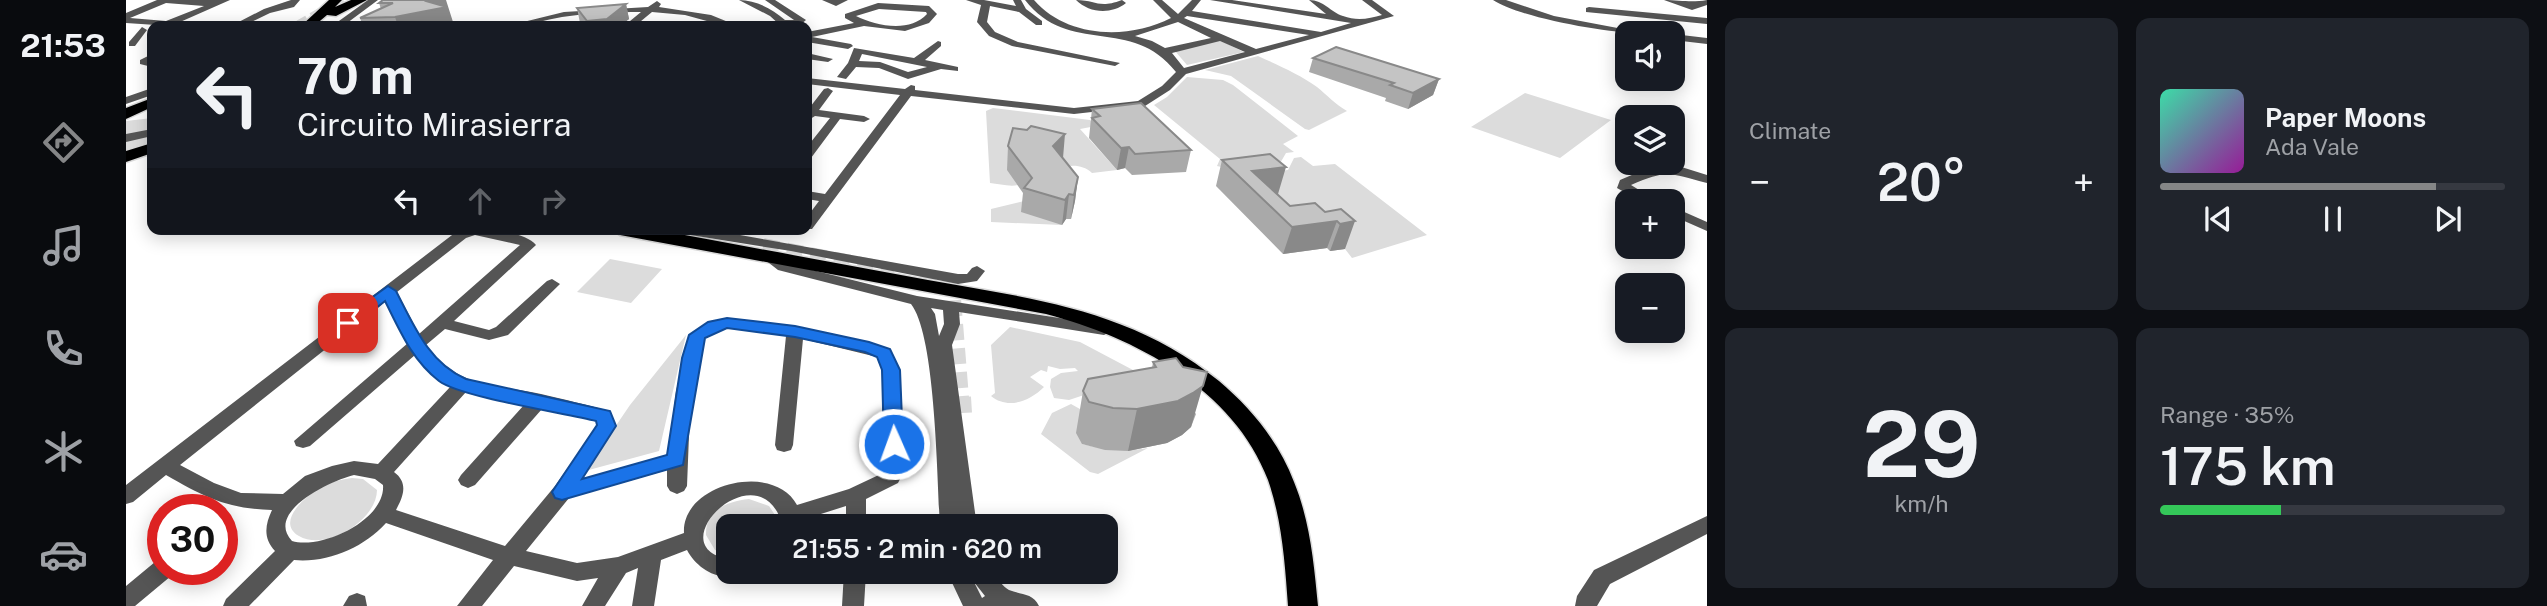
<!DOCTYPE html>
<meta charset="utf-8">
<style>
:root{--surface:#171b24;--page:#20242c;--text:#f1f3f6;--muted:#9ea1a6;--line:#363941;--accent:#858687}
body{margin:0;font-family:"Public Sans",sans-serif;background:var(--page);color:var(--text);height:100vh;display:flex;flex-direction:column;font-size:26px;white-space:nowrap}
*{box-sizing:border-box;margin:0}
p{font-size:23px;color:var(--muted)}
.icon{flex:none;width:38px;height:38px;fill:none;stroke:currentColor;stroke-width:2;stroke-linecap:round;stroke-linejoin:round}
.map{position:relative;flex:1;overflow:hidden}
.panel{display:flex;flex-direction:column;gap:18px;padding:18px;background:#0d0f14;width:840px}
.panel>*{flex:none}
.banner{position:absolute;left:21px;top:21px;width:665px;height:214px;border-radius:14px;box-shadow:0 4px 18px #0003;background:#171b24;color:var(--text);overflow:hidden}
.tools{position:absolute;left:1489px;top:21px;display:grid;gap:14px}
.tools a{display:grid;place-items:center;width:70px;height:70px;border-radius:14px;background:var(--surface);box-shadow:0 4px 18px #0003;font-size:35px}
.speed{position:absolute;left:21px;top:494px;display:flex;gap:14px;font-size:35px;font-weight:700;text-align:center}
.speed>*{display:grid;place-content:center;width:91px;height:91px;border-radius:50%;background:var(--surface);box-shadow:0 4px 18px #0003;line-height:1}
.speed .limit{border:10px solid #d22;background:#fff;color:#111}
.pin{position:absolute;display:grid;place-items:center;width:60px;height:60px;color:#fff;margin:-30px;border-radius:14px;box-shadow:0 4px 10px #0006}
.me{position:absolute;width:77px;margin:-38px;rotate:358deg;stroke-linejoin:round;filter:drop-shadow(0 0 5px #0008)}
.turn{display:flex;align-items:center;gap:24px;height:147px;padding:0 35px;font-size:32px}
.turn .icon{width:91px;height:91px;stroke-width:2.5}
.turn b{display:block;font-size:49px;line-height:60px}
.lanes{display:flex;align-items:center;height:66px;padding:0 35px;background:#0003;justify-content:center;gap:35px;direction:ltr}
.lanes .off{opacity:.35}
.big{font-size:52px;font-weight:600;line-height:1.1}
.panel .card{flex:1;display:flex;flex-direction:column;justify-content:center;gap:10px;min-width:0;padding:0 24px;border-radius:14px;background:var(--page)}
.panel .dial{align-items:center;gap:0}
.dial b{font-size:91px;line-height:1}
.song{display:flex;align-items:center;gap:21px}
.cover{width:84px;height:84px;border-radius:10px;background:linear-gradient(135deg,hsl(160 70% 55%),hsl(300 70% 35%))}
.played{height:7px;border-radius:4px;background:linear-gradient(90deg,var(--accent) 80%,var(--line) 80%)}
.keys{display:flex;justify-content:space-around;direction:ltr}
.heat{display:flex;justify-content:space-between;align-items:center;font-size:38px;direction:ltr}
.charge{height:10px;border-radius:5px;background:linear-gradient(90deg,#34c759 35%,var(--line) 0)}
.panel .tiles{flex:1;display:grid;gap:18px;grid-template-columns:repeat(2,1fr)}
.trip{position:absolute;left:590px;top:514px;width:402px;height:70px;border-radius:14px;background:var(--surface);box-shadow:0 4px 18px #0003;font-weight:600;line-height:70px;text-align:center}
main{display:flex;flex:1;min-height:0}
.tab-bar{display:flex;flex-direction:column;width:126px;justify-content:space-around;align-items:center;background:#090b0e;color:var(--muted)}
.tab-bar .icon{width:49px;height:49px}
.tab-bar .active{color:var(--accent)}
.tab-bar b{font-size:32px;color:var(--text)}
.map>svg:first-child{display:block}
</style>
<main>
<nav class="tab-bar">
<b>21:53</b>
<svg class="icon active" aria-label="directions" viewBox="0 0 24 24"><path d="M12 3l9 9-9 9-9-9zM9 14v-3h6M13 9l2 2-2 2"/></svg>
<svg class="icon" aria-label="music" viewBox="0 0 24 24"><path d="M9 18V5l10-2v13"/><circle cx="6" cy="18" r="3"/><circle cx="16" cy="16" r="3"/></svg>
<svg class="icon" aria-label="phone" viewBox="0 0 24 24"><path d="M5 4h4l2 5-3 2q2 4 5 5l2-3 5 2v4C11 20 4 13 5 4z"/></svg>
<svg class="icon" aria-label="climate" viewBox="0 0 24 24"><path d="M12 3v18M4 7l16 10M4 17L20 7"/></svg>
<svg class="icon" aria-label="car" viewBox="0 0 24 24"><path d="M5 17H2v-5l4-1 3-4h7l3 4 3 1v5h-3M9 17h6M6 11h13"/><circle cx="7" cy="17" r="2"/><circle cx="17" cy="17" r="2"/></svg>
</nav>
<div class="map">
<svg width="1581" height="606" viewBox="0 0 1581 606">
<rect width="100%" height="100%" fill="#fff"/>
<path fill="#dcdcdc" d="M1093,40L1118,52L1061,65L1049,51Z
M1132,56C1152,65 1173,74 1191,87C1201,95 1209,104 1221,111L1183,130L1179,129L1105,76L1079,70Z
M1061,77L1097,80L1107,85L1172,136L1157,144L1168,152L1160,153L1153,165L1104,169L1091,166L1094,159L1028,105L1041,97Z
M1399,93L1485,120L1434,158L1345,127Z
M867,108L964,120L970,126L954,129L991,170L966,173C943,153 916,181 892,185C884,187 873,184 864,183L860,111Z
M26,118V146L0,154V121Z
M1175,157L1187,166L1209,164L1301,235L1226,258L1219,249L1156,233L1119,198L1152,194L1136,173L1162,170L1168,158Z
M902,200L936,225L865,222V209Z
M484,259L536,269L505,303L451,292Z
M884,327L954,342L1024,379L971,385L968,378H962L964,387L958,395L943,400L928,398L924,387L925,379L935,373L952,371L949,368L934,369L922,366L921,372L915,370L904,377L918,387C904,401 882,410 865,396L869,393L865,345Z
M560,335L533,451L459,471L504,405Z
M945,404L970,418L956,444C979,450 999,452 1022,448L972,474L964,472L915,434L926,413Z
M226,478L237,479L251,490C251,520 200,552 173,536C147,521 185,491 200,485C208,481 217,479 226,478Z
M623,499L643,506L651,518V527H602V555L589,550L580,535C579,510 602,501 623,499Z"/>
<g fill="none" stroke-linecap="round" stroke-linejoin="round">
<path stroke="#d9d9d9" stroke-width="10" stroke-dasharray="10 5" stroke-linecap="butt" d="M173,25L217,0"/>
<path stroke="#d9d9d9" stroke-width="16" stroke-dasharray="16 8" stroke-linecap="butt" d="M637,246L768,271
M794,276L826,286L835,398"/>
<path stroke="#d9d9d9" stroke-width="20" stroke-dasharray="20 10" stroke-linecap="butt" d="M835,397L836,413"/>
<defs>
<path id="highway" d="M203,0H216L209,7L225,0H241L210,16L201,15L188,26H175Z
M26,98V107L0,119V108Z
M26,143V153L0,162V151Z
M485,229H526C618,246 710,263 802,280C909,299 1006,310 1093,381C1125,408 1153,442 1168,482C1184,521 1188,564 1192,606H1162C1159,564 1156,520 1142,480C1108,389 1008,337 920,314L494,235Z"/>
</defs>
<use href="#highway" stroke="#dbdbdb" stroke-width="3"/>
<path fill="#555" fill-rule="evenodd" d="M31,0H104L45,26L0,23V13ZM40,3L78,6L40,21L4,18Z
M165,0H174L168,7L144,13L117,26H105L138,9Z
M242,0H252L217,26H206Z
M613,0C630,0 646,9 659,20H668L639,0H649L680,20L674,25H654L644,16Z
M696,0H722L710,6Z
M840,0H858L890,6L887,0H895L900,9L916,21V25H910L893,12L864,6L861,22L869,32L892,42L994,63L989,66L886,46L863,36L851,22L855,5Z
M899,0H908C941,38 1002,40 1045,18L1027,0H1036L1052,14L1066,0H1075L1066,11L1195,32L1225,23L1084,0H1106L1200,14L1183,0C1198,0 1204,12 1217,16C1230,21 1243,19 1256,15L1236,0H1246L1268,16L1060,74L1044,90L1019,106L948,114L785,96L686,229H677H681V217L693,201L681,199V191L699,194L774,95L681,84V78L779,89L785,85L789,86V90L948,108L1012,101L1036,86L1050,72C1006,15 943,57 899,0ZM1061,16L1183,35L1130,49L1065,21L1058,18ZM1052,22L1085,38L1039,48L1026,41L1009,36ZM1094,41L1119,52L1058,68L1046,53Z
M950,0C971,0 972,9 996,0L1000,3C985,15 963,13 950,0Z
M1367,0H1380L1428,16L1518,33C1485,34 1394,18 1367,0Z
M1538,0C1555,0 1564,3 1581,0V5L1566,10Z
M531,1L535,4L533,7L585,15L612,26H599L559,15L526,12L509,26H498L515,12C489,12 462,13 436,17C418,20 400,27 381,26L438,12L522,7Z
M752,3L803,6L811,14L803,23L779,31L738,26L686,37L725,44L727,46L722,49L681,42V32L728,23L719,18V14ZM753,9L800,12L801,14C784,33 750,26 730,16Z
M1463,7L1581,18V24L1460,12V8Z
M173,22L177,26H165Z
M16,27L21,30L9,46H3V42Z
M1547,34L1581,38V44L1547,40Z
M812,41L815,42V46L799,60L832,67V71L815,69L782,79L753,68L730,67L720,79L711,77L722,63L728,48L788,58ZM736,54L801,67L782,72L754,62L733,61Z
M681,53L707,59L702,62L681,59Z
M26,54V67L14,64V60Z
M26,88V95L0,104V97Z
M702,88L707,91L693,110L738,116L744,119L738,122L714,119L685,158L681,159V147L704,118L689,116L681,121V111L698,89Z
M26,129V136L0,142V134Z
M1549,165L1581,175V183C1543,173 1542,169 1505,185L1531,201H1514L1491,188L1494,180L1527,166Z
M1547,207L1581,222V231L1547,216Z
M340,229C357,229 399,231 410,245L328,321L363,330L370,327L421,281L426,279L434,284L382,335L363,340L319,329L300,345C333,389 368,384 415,394C437,399 462,405 483,411L490,426L456,479L542,455L550,391L563,335L582,322L601,318L669,327L743,342L764,349L774,370L779,469L772,483L740,499V527H720V506L676,520L677,527H657C636,445 530,546 602,559V572H611L610,575C590,581 570,567 561,550L535,560L528,606H506L512,568L500,573L479,606H456L472,578L451,581L388,566L356,606H331L367,560L260,523C237,548 202,563 168,560L123,606H97L100,599L149,551C137,538 139,525 146,510C102,509 78,497 40,475L7,502L0,504V485L330,232ZM349,235L394,245L293,334L271,292L340,238ZM260,301L282,343L168,441L170,446L177,448L184,446L289,355L304,372L325,386L252,464L228,461L206,466L179,476L157,494L115,493L88,483L54,465ZM601,328L660,336L649,445L651,450L658,452L665,450L667,445L677,339L751,357L756,370L757,473L723,489L671,505C648,461 555,484 558,533L492,557L451,563L400,551L443,498L541,470V486L544,491L551,494L558,491L561,486L564,410L579,338ZM340,392L398,405L335,475L332,480L335,485L342,488L349,485L416,409L470,421L472,425L429,486L379,546L270,510C277,497 283,483 268,472ZM228,475L249,479L257,485C260,520 195,550 166,541C138,511 207,480 228,475Z
M545,229H580L832,274H841L846,268L851,266L859,271L851,281L832,284L665,251L552,233Z
M641,252L662,264L791,296L978,325L986,330L978,335L833,312L834,324L826,345L851,527H814C811,480 810,336 785,304L652,270L634,256ZM805,308L817,310L818,324L813,336L809,314Z
M1581,516V534L1484,584L1471,606H1449L1451,596L1468,570Z
M37,560V569H48L45,576L9,606H0V586L29,562Z
M718,572H740L738,606H716Z
M821,572H866C871,578 877,587 883,590C895,595 907,593 913,606H837ZM848,582L859,596L856,598Z
M231,593L239,596L241,606H217L223,596Z"/>
<use href="#highway" fill="#000" fill-rule="evenodd"/>
</g>
<path fill="#a9a9a9" d="M257,0L327,22L326,23L327,26H237L234,18L255,9L253,3Z
M500,4L503,19L494,26H457L454,23L451,8Z
M1187,58L1313,79L1307,95L1282,109L1259,101L1260,98L1183,72Z
M966,109L1065,150L1060,172L1006,175L999,168L991,170L963,138Z
M882,146L937,158L952,177L949,201L945,219H940L936,225L895,212L897,193L881,170Z
M1096,160L1152,194H1151L1164,206L1199,212L1215,209L1219,249L1204,251L1201,248L1157,254L1090,186Z
M1027,362L1070,414L1065,427L1056,435L1041,443L1002,451L979,450L956,444L950,433L957,391L1026,368Z"/>
<path fill="#898989" d="M301,0H320L327,22L326,23L327,26H272L269,17Z
M500,4L503,19L494,26H462L461,21Z
M1313,79L1307,95L1282,109L1287,93Z
M939,134L937,158L927,146Z
M1003,147L999,168L991,170L995,148Z
M1160,167L1152,194L1134,196L1126,171Z
M952,177L949,201L945,219L948,195Z
M943,194L940,219L936,225L939,200Z
M1211,221L1201,248L1157,254L1166,227Z
M1229,221L1219,249L1204,251L1214,224Z
M1081,372L1065,427L1056,435L1041,443L1002,451L1011,409Z"/>
<path fill="#c4c4c4" stroke="#898989" stroke-width="2" d="M257,0H301L300,1L321,7L269,17L234,18L267,3H253Z
M500,4L481,19L461,21L451,8Z
M1210,47L1313,79L1287,93L1264,85L1268,83L1187,58Z
M1015,103L1065,150L1009,154L1003,147L995,148L966,118L974,116L966,109Z
M905,126L939,134L927,146L952,177L948,195L943,194L939,200L898,188L906,178L882,146L887,128L901,130Z
M1144,154L1160,167L1126,171L1164,206L1189,203L1199,212L1215,209L1229,221L1214,224L1211,221L1166,227L1096,160Z
M1050,358L1057,367L1081,372L1077,386L1067,393L1052,401L1011,409L987,408L963,402L957,391L962,379L1030,367L1027,362Z"/>
<path fill="#1a73e8" stroke="#114b97" stroke-width="2" d="M262,286L270,291C288,326 303,363 340,379L484,411L490,426L456,479L541,455L556,358L563,335L582,322L601,318L669,326L743,342L764,349L774,370L777,444L775,449H761L758,444L756,370L751,357L739,352L669,337L601,328L579,338L557,465L436,500L429,498L426,492L471,425L470,421C438,413 334,397 313,381C286,360 274,331 259,301L228,326H216L214,323L216,319Z"/>
</svg>
<div class="tools">
<a><svg class="icon" aria-label="sound" viewBox="0 0 24 24"><path d="M4 9h4l5-4v14l-5-4H4zM17 9q2 3 0 6"/></svg></a>
<a><svg class="icon" aria-label="layers" viewBox="0 0 24 24"><path d="M12 4l9 5-9 5-9-5zM3 14l9 5 9-5"/></svg></a>
<a>+</a>
<a>−</a>
</div>
<div class="speed"><div class="limit">30</div></div>
<div class="pin" style="left:222px;top:323px;background:#d93025"><svg class="icon" aria-label="arrive" viewBox="0 0 24 24"><path d="M6 21V4h12l-3 4 3 4H6"/></svg></div>
<svg class="me" style="left:768px;top:444px" viewBox="-20 -20 40 40"><circle r="17" fill="#1a73e8" stroke="#fff" stroke-width="3"/><path d="M0-11L8 9 0 5-8 9z" fill="#fff"/></svg>
<div class="trip">21:55 · 2 min · 620 m</div>
<div class="banner">
<div class="turn"><svg class="icon" aria-label="left" viewBox="0 0 24 24"><path d="M17 20v-9H6M10 6l-5 5 5 5"/></svg><div><b>70 m</b>Circuito Mirasierra</div></div>
<div class="lanes"><svg class="icon" aria-label="left" viewBox="0 0 24 24"><path d="M17 20v-9H6M10 6l-5 5 5 5"/></svg><svg class="icon off" aria-label="ahead" viewBox="0 0 24 24"><path d="M12 20V5M6 11l6-6 6 6"/></svg><svg class="icon off" aria-label="right" viewBox="0 0 24 24"><path d="M7 20v-9h11M14 6l5 5-5 5"/></svg></div>
</div>
</div>
<section class="panel">
<div class="tiles">
<div class="card"><p>Climate</p>
<div class="heat"><a>−</a><b class="big">20°</b><a>+</a></div>
</div>
<div class="card">
<div class="song"><i class="cover"></i><div><b>Paper Moons</b><p>Ada Vale</p></div></div>
<div class="played"></div>
<div class="keys"><svg class="icon" aria-label="previous" viewBox="0 0 24 24"><path d="M18 5L8 12l10 7zM5 5v14"/></svg><svg class="icon" aria-label="pause" viewBox="0 0 24 24"><path d="M8 5v14M16 5v14"/></svg><svg class="icon" aria-label="next" viewBox="0 0 24 24"><path d="M6 5l10 7-10 7zM19 5v14"/></svg></div>
</div>
<div class="card dial"><b>29</b><p>km/h</p></div>
<div class="card"><p>Range · 35%</p><b class="big">175 km</b><div class="charge"></div></div>
</div>
</section>
</main>
